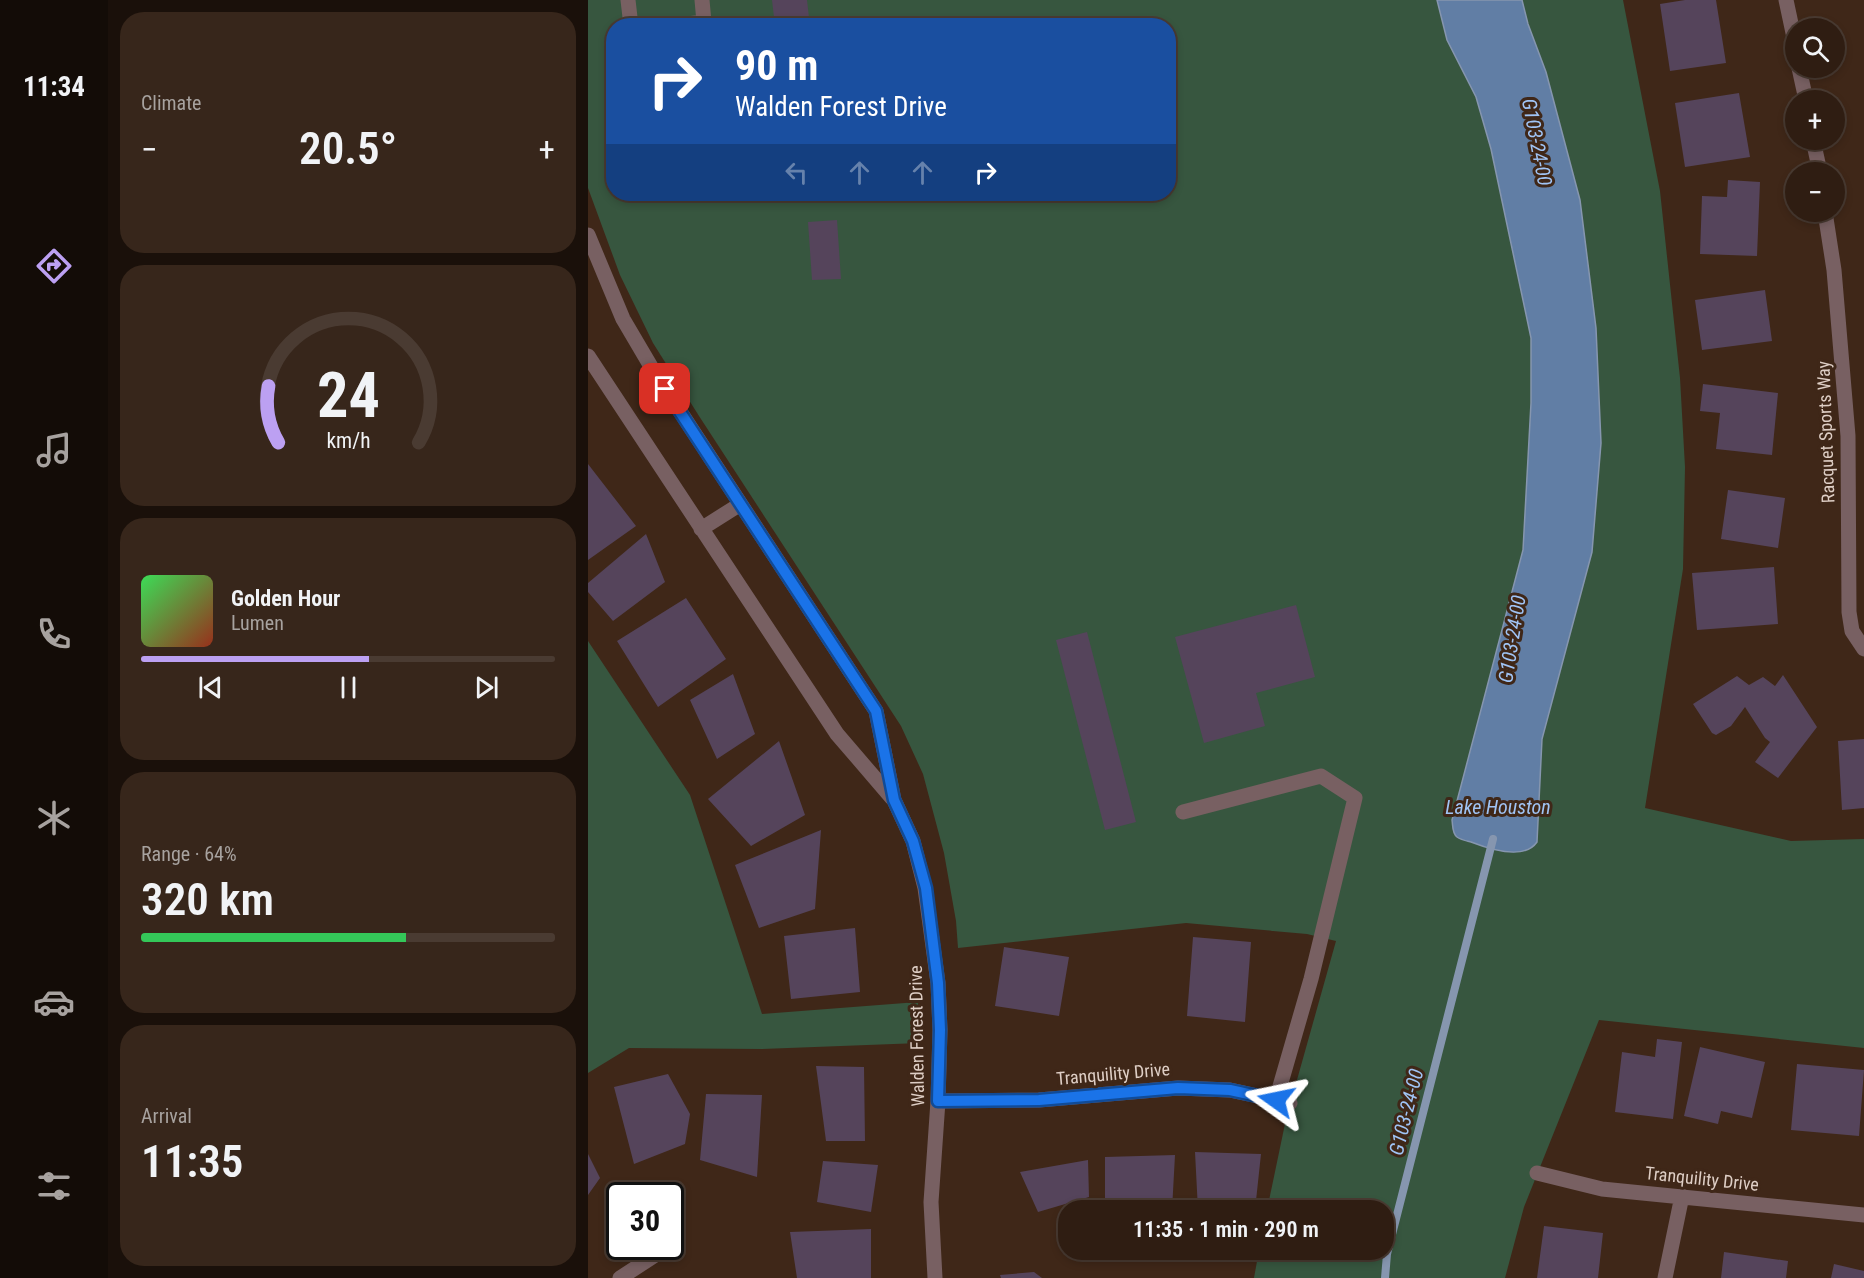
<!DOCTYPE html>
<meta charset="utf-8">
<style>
:root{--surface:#2f1d12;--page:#37261b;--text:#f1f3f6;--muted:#a7a29f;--line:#4a3b32;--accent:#bca0f2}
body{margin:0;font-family:"Roboto Condensed",sans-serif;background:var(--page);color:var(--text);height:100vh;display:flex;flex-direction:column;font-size:22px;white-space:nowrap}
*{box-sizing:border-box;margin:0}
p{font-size:20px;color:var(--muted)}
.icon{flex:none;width:33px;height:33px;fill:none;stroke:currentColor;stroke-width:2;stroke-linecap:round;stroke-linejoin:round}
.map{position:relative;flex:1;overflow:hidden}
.drawer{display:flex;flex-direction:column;gap:12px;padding:12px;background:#1a100a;width:480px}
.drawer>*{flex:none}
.banner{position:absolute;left:18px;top:18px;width:570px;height:183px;border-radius:24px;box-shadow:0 3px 9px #0003,0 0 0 2px var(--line);background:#1a4fa0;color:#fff;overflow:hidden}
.controls{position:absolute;left:1197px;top:18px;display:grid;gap:12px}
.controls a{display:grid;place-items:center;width:60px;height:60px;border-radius:50%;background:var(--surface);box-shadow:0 3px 9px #0003,0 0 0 2px var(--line);font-size:30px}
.speed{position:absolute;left:18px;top:1182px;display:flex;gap:12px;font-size:30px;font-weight:700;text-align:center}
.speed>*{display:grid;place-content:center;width:78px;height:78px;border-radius:50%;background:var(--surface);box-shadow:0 3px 9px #0003,0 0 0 2px var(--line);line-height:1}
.speed .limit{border:3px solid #111;border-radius:9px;background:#fff;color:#111}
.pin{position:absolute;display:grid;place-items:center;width:51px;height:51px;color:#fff;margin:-26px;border-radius:12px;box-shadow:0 3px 9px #0006}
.me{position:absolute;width:66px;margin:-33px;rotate:282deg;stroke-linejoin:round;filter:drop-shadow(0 0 4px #0008)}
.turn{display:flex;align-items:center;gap:21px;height:126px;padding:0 30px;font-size:27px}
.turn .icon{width:78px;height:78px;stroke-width:2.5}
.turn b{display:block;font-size:42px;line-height:51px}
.lanes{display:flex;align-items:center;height:57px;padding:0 30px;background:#0003;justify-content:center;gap:30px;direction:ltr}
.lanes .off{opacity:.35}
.big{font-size:45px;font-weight:600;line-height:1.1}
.drawer .widget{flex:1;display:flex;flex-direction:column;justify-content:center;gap:9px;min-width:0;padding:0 21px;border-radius:24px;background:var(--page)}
.drawer .dial{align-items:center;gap:0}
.dial svg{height:156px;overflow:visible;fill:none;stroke:var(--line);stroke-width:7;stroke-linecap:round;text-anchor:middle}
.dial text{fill:var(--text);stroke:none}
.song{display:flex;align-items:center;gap:18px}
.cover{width:72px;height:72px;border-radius:9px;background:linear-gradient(135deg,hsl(130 70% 55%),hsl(10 70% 35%))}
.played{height:6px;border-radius:3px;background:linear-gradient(90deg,var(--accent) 55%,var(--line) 55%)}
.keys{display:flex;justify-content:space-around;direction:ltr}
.heat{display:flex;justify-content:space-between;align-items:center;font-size:33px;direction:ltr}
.charge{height:9px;border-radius:4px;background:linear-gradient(90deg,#34c759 64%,var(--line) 0)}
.trip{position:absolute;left:470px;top:1200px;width:336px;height:60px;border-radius:24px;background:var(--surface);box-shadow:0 3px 9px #0003,0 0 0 2px var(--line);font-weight:600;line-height:60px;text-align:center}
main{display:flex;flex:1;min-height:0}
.menu{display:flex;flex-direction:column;width:108px;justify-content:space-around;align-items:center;background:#130c07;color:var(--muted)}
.menu .icon{width:42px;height:42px}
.menu .on{color:var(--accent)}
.menu b{font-size:27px;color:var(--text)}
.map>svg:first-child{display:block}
</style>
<main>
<nav class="menu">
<b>11:34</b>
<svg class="icon on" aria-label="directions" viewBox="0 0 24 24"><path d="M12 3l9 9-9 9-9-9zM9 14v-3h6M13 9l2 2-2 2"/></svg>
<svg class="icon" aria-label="music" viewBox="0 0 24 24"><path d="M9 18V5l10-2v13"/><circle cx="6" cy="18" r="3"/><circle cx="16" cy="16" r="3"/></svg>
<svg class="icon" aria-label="phone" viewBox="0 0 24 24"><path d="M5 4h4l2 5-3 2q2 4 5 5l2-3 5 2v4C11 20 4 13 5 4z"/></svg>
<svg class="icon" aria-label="climate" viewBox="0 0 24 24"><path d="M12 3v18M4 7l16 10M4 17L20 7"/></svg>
<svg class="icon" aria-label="car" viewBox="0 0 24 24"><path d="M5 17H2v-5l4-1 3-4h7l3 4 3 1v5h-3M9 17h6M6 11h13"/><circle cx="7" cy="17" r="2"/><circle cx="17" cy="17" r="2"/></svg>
<svg class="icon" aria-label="filters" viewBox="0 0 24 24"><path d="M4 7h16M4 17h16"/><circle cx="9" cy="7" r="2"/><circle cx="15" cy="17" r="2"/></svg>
</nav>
<section class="drawer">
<div class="widget"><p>Climate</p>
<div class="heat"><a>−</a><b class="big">20.5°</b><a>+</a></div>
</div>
<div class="widget dial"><svg viewBox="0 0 100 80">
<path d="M14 69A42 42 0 1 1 86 69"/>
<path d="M14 69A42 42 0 0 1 9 40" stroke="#bca0f2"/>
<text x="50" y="56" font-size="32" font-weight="700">24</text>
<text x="50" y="72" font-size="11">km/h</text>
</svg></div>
<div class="widget">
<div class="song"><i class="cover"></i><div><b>Golden Hour</b><p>Lumen</p></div></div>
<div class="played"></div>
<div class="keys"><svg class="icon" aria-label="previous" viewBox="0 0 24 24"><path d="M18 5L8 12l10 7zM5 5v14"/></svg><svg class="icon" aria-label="pause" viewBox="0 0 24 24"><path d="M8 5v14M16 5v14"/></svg><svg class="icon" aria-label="next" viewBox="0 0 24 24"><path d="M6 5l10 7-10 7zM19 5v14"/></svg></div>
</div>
<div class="widget"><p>Range · 64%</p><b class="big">320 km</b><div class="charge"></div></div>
<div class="widget"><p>Arrival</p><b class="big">11:35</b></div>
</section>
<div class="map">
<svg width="1276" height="1278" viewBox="0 0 1276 1278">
<rect width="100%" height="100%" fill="#3f2718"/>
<path fill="#37563f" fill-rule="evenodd" d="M0,0H1035L1072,191L1092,378L1097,467L1095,569L1057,808L1203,841L1276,839V1048L1011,1020L936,1207L917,1278H666L671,1250H795V1210H679L698,1119L748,941L719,934L598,923L370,948L368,921L356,853L335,774L313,726L111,416L65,343L32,275L0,188ZM26,26H580V194H26Z
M0,641L102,795L174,1014L330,1002L332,1043L174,1049L41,1048L0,1073Z"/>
<path fill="#617ea5" stroke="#8696af" stroke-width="1.5" d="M849,0H934L940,24L958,72L992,200L1008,328L1013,443L1004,552L954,739L949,842C936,861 901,849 883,842C879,841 873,840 869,837C864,833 865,826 864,820L935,550L943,403V338L903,149L888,97L859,40Z"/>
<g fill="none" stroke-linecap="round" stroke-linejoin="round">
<path stroke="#8696af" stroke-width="8" d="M797,1278L799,1254L905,839"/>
</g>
<path fill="#55445b" d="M184,0H219L222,26H187Z
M1097,0H1128L1138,63L1082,71L1072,4Z
M1151,93L1162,157L1097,167L1087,103Z
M1140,180L1172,182L1169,256L1112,254L1114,196L1139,197Z
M249,220L253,279L224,280L220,222Z
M1177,290L1184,341L1114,350L1107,300Z
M1115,384L1190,393L1184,455L1128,449L1132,413L1112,411Z
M0,464L48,526L0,560Z
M1140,490L1197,498L1190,548L1133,539Z
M58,534L77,582L25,621L0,592V583Z
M1186,567L1190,624L1109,630L1104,573Z
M98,598L138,659L70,707L29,641Z
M708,605L727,677L668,693L677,726L616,743L587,637Z
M499,632L548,822L517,830L468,640Z
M145,674L167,734L129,759L102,700Z
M1195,675L1229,727L1190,778L1167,762L1182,742L1177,738L1157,707L1143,726L1128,735L1124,733L1105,704L1149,676L1161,685L1175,677L1187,686Z
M1276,739V808L1254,810L1250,741Z
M191,741L217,815L163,846L120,799Z
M233,830L227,909L171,928L147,865Z
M267,928L272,992L203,999L196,936Z
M605,937L663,942L657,1022L599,1016Z
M416,947L481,957L471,1016L407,1006Z
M1069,1039L1094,1042L1085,1119L1027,1112L1034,1052L1067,1057Z
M1112,1047L1177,1062L1164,1118L1133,1111L1130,1124L1096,1116Z
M1209,1064L1276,1070L1271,1136L1203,1130Z
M228,1066L276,1067L277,1141H238Z
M80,1074L102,1114L97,1144L46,1164L26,1087Z
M118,1094L174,1095L169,1177L112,1160Z
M607,1152L673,1154L667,1210H610Z
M0,1154L12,1178L0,1195Z
M587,1155L584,1210H517V1157Z
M500,1160L501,1197L450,1212L432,1172Z
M235,1161L290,1165L283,1212L229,1202Z
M956,1226L1015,1233L1010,1278H949Z
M283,1229V1278H209L202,1232Z
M540,1250H583L582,1252L550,1257Z
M1136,1252L1200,1261L1198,1278H1133Z
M1246,1264L1276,1271V1278H1243Z
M446,1272L454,1278H413L412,1275Z"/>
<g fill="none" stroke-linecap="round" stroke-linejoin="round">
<path stroke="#786062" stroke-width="15" d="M40,0L43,26
M1198,0L1208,47
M82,26L116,22L114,0
M1211,68L1218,100
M1225,140L1232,172
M1237,212L1246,270L1260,436L1261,612L1264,631L1276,649
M0,235L35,319L65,370L288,711L306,800L325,841L337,888L350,983L352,1030L350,1101L343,1202L347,1278
M0,356L249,734L304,798
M113,529L151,505
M595,812L733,776L767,798L723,979L688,1100
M350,1101L451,1100L590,1088L642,1090L702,1103
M949,1173L1014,1189L1276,1215
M32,1278L78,1248
M1077,1278L1094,1196"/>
</g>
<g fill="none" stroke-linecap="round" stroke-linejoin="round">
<defs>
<path id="route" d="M77,389L288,711L306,800L325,841L338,888L350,983L352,1030L350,1101L451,1100L590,1088L642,1090L688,1100"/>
</defs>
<use href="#route" stroke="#114b97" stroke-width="15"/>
<use href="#route" stroke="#1a73e8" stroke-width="10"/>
</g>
<g text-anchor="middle" stroke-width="6" stroke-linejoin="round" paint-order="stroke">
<g font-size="18" fill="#decec5" stroke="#3f2718">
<text transform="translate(1238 432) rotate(-92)" y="6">Racquet Sports Way</text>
<text transform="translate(329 1036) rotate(-91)" y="6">Walden Forest Drive</text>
<text transform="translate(525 1074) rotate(-5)" y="6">Tranquility Drive</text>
<text transform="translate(1114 1179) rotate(6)" y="6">Tranquility Drive</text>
</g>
<g font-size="20" font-style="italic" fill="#a0c4f5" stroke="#3f2718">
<text transform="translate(949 142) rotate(79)" y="7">G103-24-00</text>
<text transform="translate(924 639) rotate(-81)" y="7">G103-24-00</text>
<text x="910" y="814">Lake Houston</text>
<text transform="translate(818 1112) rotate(-76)" y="7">G103-24-00</text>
</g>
</g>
</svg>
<div class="controls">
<a><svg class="icon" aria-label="search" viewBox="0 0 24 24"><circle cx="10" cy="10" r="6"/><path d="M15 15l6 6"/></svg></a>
<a>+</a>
<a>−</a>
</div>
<div class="speed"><div class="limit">30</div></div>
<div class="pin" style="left:77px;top:389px;background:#d93025"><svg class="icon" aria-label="arrive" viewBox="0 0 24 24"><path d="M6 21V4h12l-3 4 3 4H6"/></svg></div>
<svg class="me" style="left:688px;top:1100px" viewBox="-20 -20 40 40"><path d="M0-17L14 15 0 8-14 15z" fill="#1a73e8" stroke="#fff" stroke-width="4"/></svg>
<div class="trip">11:35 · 1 min · 290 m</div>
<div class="banner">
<div class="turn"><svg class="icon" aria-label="right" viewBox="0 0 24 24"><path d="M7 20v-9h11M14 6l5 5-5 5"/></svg><div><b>90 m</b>Walden Forest Drive</div></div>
<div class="lanes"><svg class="icon off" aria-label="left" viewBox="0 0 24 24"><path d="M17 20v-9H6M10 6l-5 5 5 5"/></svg><svg class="icon off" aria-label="ahead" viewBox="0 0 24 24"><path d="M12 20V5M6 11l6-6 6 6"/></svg><svg class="icon off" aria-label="ahead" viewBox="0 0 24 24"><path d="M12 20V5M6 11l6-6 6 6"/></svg><svg class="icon" aria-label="right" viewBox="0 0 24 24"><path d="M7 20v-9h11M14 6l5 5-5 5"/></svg></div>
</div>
</div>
</main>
